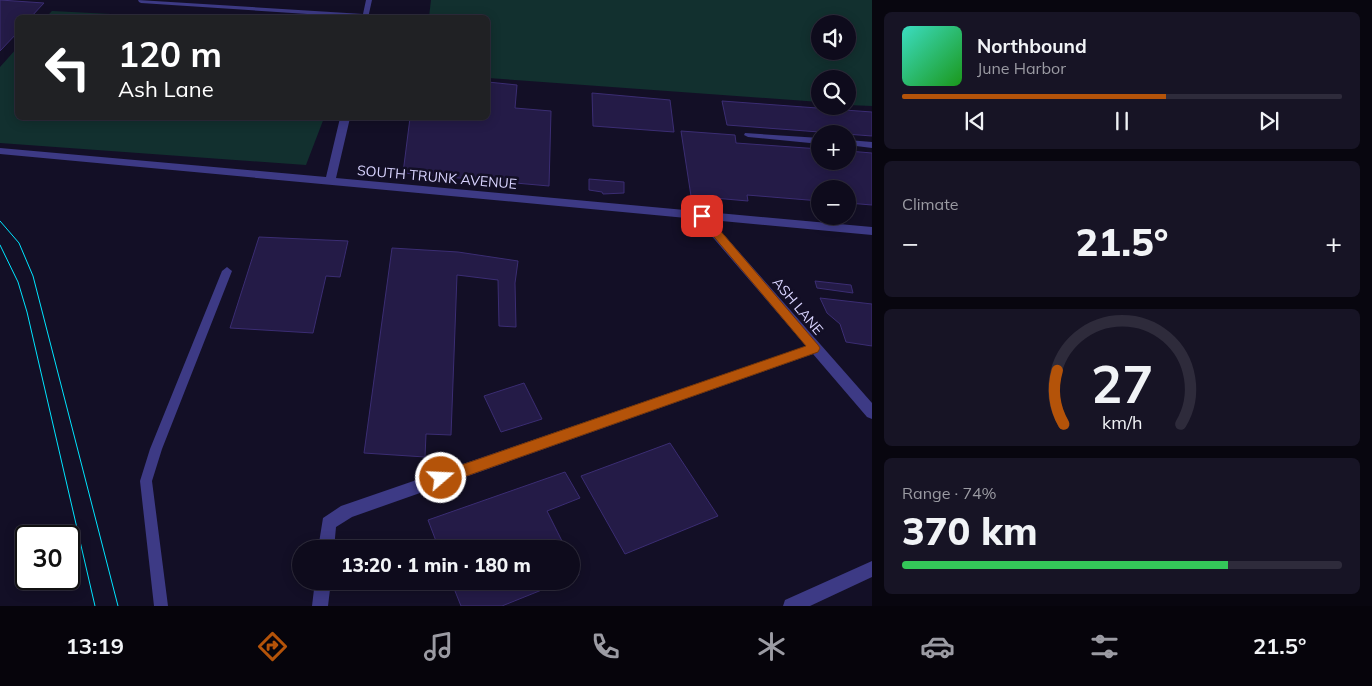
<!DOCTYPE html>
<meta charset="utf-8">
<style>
:root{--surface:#0e0b1c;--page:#171425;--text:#f1f3f6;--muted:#9b9ba3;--line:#2e2b3b;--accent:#b45309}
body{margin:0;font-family:Mulish,sans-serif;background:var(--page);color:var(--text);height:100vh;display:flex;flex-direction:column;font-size:19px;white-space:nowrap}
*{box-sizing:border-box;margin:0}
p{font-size:16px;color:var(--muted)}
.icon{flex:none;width:28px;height:28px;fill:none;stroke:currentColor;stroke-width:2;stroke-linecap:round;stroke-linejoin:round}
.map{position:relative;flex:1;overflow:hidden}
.side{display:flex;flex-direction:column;gap:12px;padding:12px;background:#08060f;width:500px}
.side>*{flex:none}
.hud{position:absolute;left:15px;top:15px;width:475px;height:105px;border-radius:8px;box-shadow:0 2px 12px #0003,0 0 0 1px var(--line);background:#202124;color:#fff;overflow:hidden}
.controls{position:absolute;left:811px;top:15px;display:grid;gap:10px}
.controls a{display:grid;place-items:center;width:45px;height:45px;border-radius:50%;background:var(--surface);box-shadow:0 2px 12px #0003,0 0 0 1px var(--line);font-size:25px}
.speed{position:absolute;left:15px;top:525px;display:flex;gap:10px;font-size:25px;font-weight:700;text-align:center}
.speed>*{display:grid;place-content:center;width:65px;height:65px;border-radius:50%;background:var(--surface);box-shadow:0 2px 12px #0003,0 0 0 1px var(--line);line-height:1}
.speed .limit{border:2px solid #111;border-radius:8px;background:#fff;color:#111}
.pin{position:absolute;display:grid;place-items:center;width:42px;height:42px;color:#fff;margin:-21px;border-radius:10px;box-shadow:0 2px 8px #0006}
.me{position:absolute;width:55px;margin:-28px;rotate:71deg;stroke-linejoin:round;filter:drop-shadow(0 0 4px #0008)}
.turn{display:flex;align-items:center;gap:18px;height:105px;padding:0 20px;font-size:22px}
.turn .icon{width:65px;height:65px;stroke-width:2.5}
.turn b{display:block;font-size:35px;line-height:42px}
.big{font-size:38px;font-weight:800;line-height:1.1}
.side .card{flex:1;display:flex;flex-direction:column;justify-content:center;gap:8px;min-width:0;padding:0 18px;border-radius:8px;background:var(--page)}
.side .dial{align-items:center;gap:0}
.dial svg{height:130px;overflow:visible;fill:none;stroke:var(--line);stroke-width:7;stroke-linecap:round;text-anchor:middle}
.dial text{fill:var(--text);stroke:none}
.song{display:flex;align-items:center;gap:15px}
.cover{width:60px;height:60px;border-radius:8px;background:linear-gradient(135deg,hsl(170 70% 55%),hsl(120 70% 35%))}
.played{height:5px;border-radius:2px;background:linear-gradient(90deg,var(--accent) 60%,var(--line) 60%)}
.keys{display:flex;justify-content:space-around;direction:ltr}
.heat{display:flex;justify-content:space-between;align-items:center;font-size:28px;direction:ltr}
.charge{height:8px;border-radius:4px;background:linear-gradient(90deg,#34c759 74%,var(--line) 0)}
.trip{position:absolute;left:292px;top:540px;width:288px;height:50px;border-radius:25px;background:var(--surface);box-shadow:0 2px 12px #0003,0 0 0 1px var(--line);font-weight:800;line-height:50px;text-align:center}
.menu{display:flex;height:80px;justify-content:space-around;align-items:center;background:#06040b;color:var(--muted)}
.menu .icon{width:35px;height:35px}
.menu .on{color:var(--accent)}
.menu b{font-size:22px;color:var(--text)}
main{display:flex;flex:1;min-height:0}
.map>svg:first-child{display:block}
</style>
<main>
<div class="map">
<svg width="872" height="606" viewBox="0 0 872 606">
<rect width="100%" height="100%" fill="#130f26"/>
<path fill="#12302f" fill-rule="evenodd" d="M431,0H872V106L848,105V79H820V102L488,78V18L429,17ZM820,24H848V51H820Z
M52,11L170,17H46Z
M17,48L18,118H324L306,165L0,143V67Z"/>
<path fill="#241b47" stroke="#3b2d73" d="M0,0L44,3L30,18H18V32L0,51Z
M488,82L517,85L515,108L551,111L549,186L403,173L410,118H488Z
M592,93L670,100L674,132L593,126Z
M722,101L872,112V136L727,125Z
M681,131L735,135L736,143L820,149V161H848V151L872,153V205L848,203V189H820V201L747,195L748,201L691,196Z
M589,179L624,182V193L603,194L602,192L589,190Z
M259,237L348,241L340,277L326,276L313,333L230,328Z
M392,248L458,252L518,261L515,283L516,327L499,326L498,280L457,275L451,435L426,434L425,457L364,453Z
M815,281L851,285L853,293L817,288Z
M820,298L872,304V346L846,342L840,324L827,313Z
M524,383L542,419L501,432L484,396Z
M670,443L718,516L625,554L581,476Z
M565,472L580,498L547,511L566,549H439L428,520Z
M571,559L579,575L571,578Z
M451,581H564L502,606H461Z"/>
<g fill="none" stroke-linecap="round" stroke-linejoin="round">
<path fill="#3d3a85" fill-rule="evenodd" d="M138,0L363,14L366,0H372L368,18L141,3L139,2Z
M745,133L820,138V144L748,137L744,135Z
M848,140L872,142V148L848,145Z
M227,267L232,271L162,449L152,481L168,606H154L140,481L150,449L222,271Z"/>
<path fill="#3d3a85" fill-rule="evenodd" d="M340,118H350L336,178L872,227V235L711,220L872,403V419L867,417L813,354L352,517L336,527L334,549H318L323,518L341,506L806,346L697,219L0,154V148L326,177Z
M872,561V577L810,606H783L785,600Z
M315,581H331L328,606H312Z"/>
<path stroke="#00e5ff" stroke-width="1" d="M0,221L19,243L33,276L118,606
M0,245L18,282L27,312L95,606"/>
</g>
<path fill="#b45309" stroke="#753606" d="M702,213L706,214L818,345L820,348L818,352L441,485L436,483L434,478L436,474L441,472L806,346L699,219V214Z"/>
<g text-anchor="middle" stroke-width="5" stroke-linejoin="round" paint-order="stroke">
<g font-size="14" fill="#d9d4ff" stroke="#130f26">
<text transform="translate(437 177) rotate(5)" y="5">SOUTH TRUNK AVENUE</text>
<text transform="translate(798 306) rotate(50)" y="5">ASH LANE</text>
</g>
</g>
</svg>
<div class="controls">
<a><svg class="icon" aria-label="sound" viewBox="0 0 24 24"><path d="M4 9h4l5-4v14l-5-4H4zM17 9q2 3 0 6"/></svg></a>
<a><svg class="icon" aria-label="search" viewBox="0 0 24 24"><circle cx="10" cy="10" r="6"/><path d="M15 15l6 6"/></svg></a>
<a>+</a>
<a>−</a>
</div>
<div class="speed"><div class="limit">30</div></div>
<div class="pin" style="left:702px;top:216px;background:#d93025"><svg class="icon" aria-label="arrive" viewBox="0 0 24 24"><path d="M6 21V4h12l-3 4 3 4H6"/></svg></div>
<svg class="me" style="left:441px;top:478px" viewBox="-20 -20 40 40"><circle r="17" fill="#b45309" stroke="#fff" stroke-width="3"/><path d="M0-11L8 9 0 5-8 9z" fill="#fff"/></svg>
<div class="trip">13:20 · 1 min · 180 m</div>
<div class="hud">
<div class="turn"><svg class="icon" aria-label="left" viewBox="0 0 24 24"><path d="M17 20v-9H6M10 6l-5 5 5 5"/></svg><div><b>120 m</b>Ash Lane</div></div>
</div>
</div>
<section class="side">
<div class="card">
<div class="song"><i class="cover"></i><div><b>Northbound</b><p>June Harbor</p></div></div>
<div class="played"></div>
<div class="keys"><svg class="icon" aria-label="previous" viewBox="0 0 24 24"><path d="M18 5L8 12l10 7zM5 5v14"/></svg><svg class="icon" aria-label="pause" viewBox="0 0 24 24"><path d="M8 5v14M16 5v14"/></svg><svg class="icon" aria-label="next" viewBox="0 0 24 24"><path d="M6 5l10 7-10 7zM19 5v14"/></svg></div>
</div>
<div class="card"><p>Climate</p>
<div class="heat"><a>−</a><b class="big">21.5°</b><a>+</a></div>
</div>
<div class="card dial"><svg viewBox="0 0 100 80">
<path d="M14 69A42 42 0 1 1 86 69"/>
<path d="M14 69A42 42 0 0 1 10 36" stroke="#b45309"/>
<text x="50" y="56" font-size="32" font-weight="700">27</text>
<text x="50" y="72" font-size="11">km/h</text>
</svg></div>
<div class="card"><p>Range · 74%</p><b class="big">370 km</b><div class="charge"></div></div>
</section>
</main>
<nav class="menu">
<b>13:19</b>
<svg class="icon on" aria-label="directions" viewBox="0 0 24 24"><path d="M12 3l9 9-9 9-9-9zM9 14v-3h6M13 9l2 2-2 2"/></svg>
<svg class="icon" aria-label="music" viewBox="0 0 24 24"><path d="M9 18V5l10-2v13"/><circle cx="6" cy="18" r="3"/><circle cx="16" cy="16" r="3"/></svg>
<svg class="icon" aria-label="phone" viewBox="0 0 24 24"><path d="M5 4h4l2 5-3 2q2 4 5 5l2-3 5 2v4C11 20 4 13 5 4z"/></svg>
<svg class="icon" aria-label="climate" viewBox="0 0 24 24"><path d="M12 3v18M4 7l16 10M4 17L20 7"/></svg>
<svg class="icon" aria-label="car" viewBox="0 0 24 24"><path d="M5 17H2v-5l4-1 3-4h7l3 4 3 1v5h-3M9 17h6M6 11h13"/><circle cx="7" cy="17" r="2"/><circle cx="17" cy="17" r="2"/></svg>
<svg class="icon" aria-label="filters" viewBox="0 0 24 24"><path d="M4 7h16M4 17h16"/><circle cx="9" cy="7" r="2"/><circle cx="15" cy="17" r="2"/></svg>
<b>21.5°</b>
</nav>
